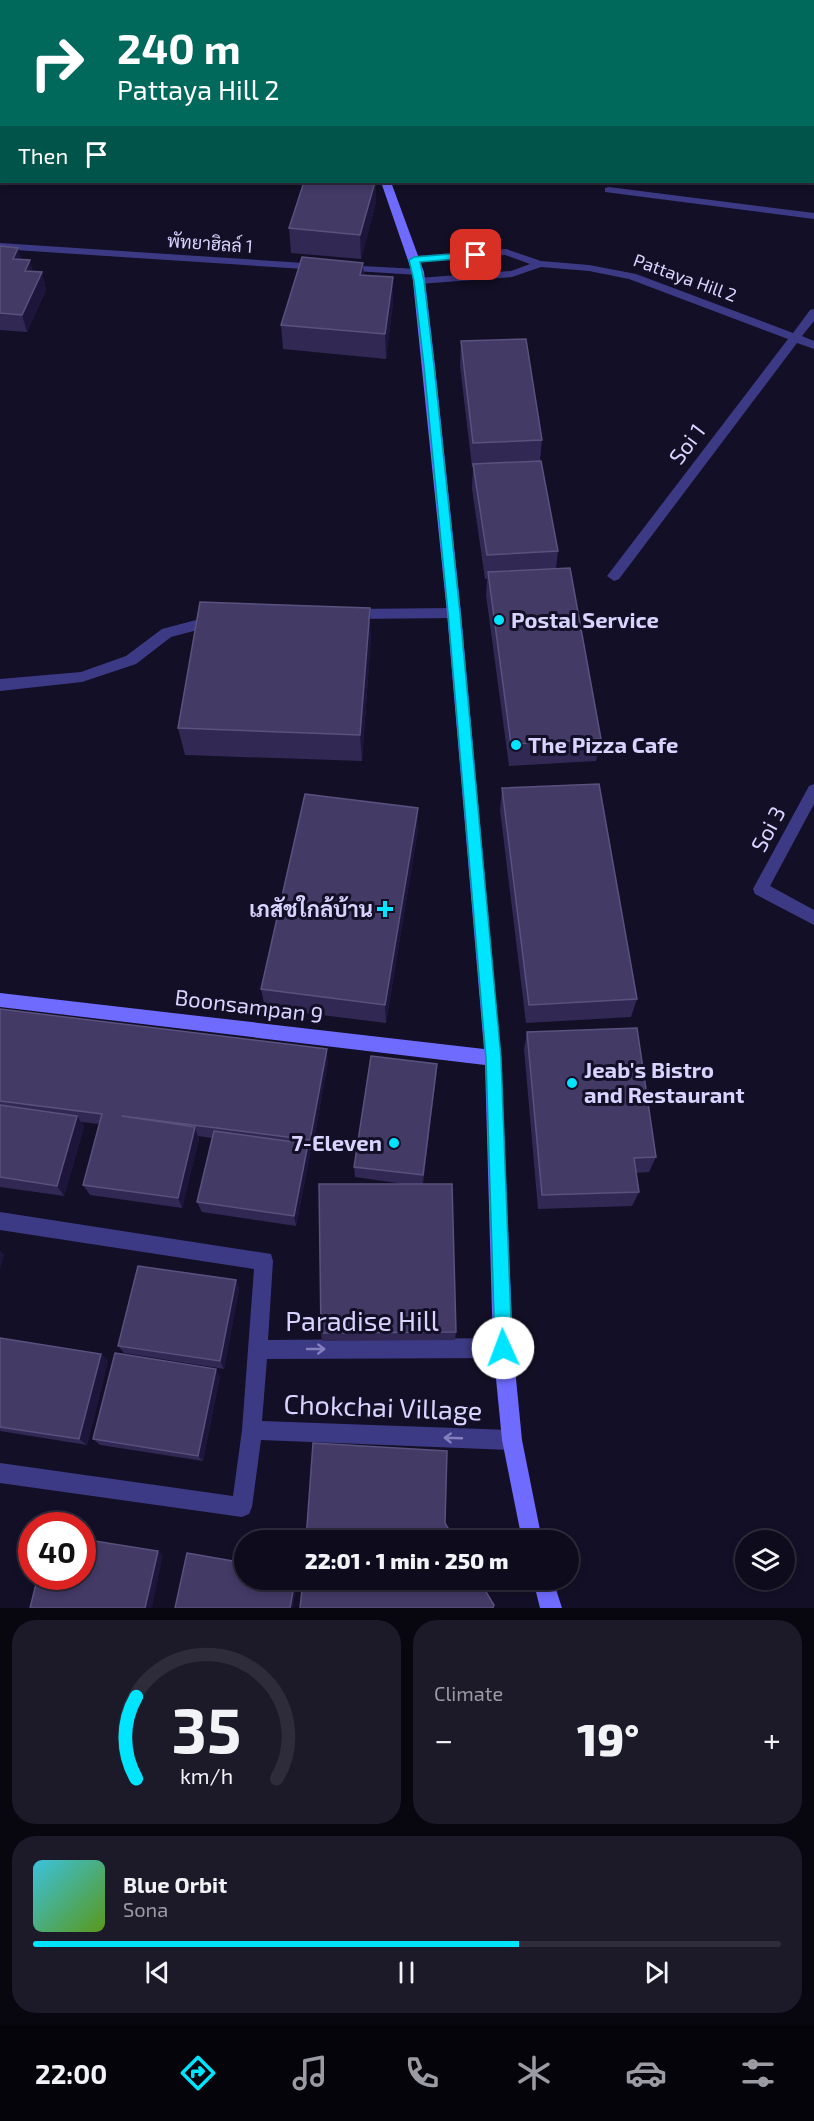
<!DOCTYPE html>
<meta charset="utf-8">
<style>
:root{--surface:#0e0b1c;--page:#1c1929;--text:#f1f3f6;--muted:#9b9ba3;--line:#2e2b3b;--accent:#00e5ff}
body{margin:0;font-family:"Exo 2",Sarabun,sans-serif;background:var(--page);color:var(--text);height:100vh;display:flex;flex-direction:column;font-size:22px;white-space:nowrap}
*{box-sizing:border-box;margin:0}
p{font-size:20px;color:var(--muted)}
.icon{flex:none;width:33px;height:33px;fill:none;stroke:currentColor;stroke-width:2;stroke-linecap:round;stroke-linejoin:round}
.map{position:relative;height:1608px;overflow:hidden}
.drawer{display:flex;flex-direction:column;gap:12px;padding:12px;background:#08060f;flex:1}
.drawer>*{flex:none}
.hud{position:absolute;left:0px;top:0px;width:814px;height:183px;box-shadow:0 3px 9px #0003,0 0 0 2px var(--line);background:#00695c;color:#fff;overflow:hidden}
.tools{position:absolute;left:735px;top:1530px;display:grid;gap:12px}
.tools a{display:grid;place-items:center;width:60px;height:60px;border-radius:50%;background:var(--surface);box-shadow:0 3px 9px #0003,0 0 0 2px var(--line);font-size:30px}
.speed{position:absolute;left:18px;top:1512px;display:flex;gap:12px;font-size:30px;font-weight:700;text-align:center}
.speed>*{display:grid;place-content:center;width:78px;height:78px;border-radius:50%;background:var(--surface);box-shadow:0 3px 9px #0003,0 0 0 2px var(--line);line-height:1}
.speed .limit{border:9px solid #d22;background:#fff;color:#111}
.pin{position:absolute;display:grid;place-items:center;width:51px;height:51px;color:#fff;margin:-26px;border-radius:12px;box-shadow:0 3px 9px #0006}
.me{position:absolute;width:66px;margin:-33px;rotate:358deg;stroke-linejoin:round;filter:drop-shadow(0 0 4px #0008)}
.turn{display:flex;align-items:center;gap:21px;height:126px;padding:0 18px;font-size:27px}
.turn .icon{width:78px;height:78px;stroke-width:2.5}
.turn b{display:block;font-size:42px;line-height:51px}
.then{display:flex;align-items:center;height:57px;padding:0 18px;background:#0003;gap:12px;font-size:22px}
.big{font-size:45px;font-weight:800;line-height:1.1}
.drawer .card{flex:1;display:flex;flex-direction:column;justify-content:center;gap:9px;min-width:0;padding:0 21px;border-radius:24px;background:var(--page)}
.drawer .dial{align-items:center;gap:0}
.dial svg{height:156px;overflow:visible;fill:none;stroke:var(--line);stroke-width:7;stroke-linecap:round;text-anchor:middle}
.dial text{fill:var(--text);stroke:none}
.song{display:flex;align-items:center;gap:18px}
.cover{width:72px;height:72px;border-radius:9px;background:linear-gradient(135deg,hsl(190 70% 55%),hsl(90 70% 35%))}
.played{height:6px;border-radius:3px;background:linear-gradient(90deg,var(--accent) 65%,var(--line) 65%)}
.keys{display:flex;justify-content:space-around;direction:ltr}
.heat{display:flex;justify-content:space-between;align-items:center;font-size:33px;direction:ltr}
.drawer .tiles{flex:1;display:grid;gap:12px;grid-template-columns:1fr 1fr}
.card:last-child{grid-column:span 2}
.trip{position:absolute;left:234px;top:1530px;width:345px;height:60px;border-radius:30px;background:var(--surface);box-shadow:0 3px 9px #0003,0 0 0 2px var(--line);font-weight:800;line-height:60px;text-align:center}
.tabs{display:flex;height:96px;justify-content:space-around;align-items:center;background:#06040b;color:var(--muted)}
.tabs .icon{width:42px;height:42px}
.tabs .on{color:var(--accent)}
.tabs b{font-size:27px;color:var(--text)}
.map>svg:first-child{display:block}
</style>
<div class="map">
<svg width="814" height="1608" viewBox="0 0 814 1608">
<rect width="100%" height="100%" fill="#130f26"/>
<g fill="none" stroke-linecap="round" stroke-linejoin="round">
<path fill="#3d3a85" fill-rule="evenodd" d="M454,608L461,613L454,618L352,619L345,614L352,609Z
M215,615L220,616L222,620L220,624L171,637L136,664L82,682L0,691V679L81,672L126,656L162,629Z"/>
<path fill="#3d3a85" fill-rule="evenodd" d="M154,0H162L153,2Z
M2,1V8L0,9V2Z
M0,108H2V114H0Z
M813,138H814V144H813Z
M609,187L814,213V219L605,192V188Z
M0,243L319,264L324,267L319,270L0,249Z
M506,249L541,261L589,265L636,274L793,333L810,310L814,309V321L802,336L814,341V349L797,343L619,579L614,581L607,576L788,339L629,279L589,271L541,267L512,277L419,284L413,281L419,278L511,271L530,264L505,255L414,262L409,259L414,256Z
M343,265L418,269L424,272L418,275L339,270L338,268Z
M814,784V804L770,886L814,910V925L755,894L753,889L809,786Z
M0,1212L271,1254L273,1261L268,1340L503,1338L510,1341L513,1348L510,1355L503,1358L267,1359L262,1421L512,1430L519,1433L522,1440L519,1447L512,1450L261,1440L252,1507L249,1514L242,1517L0,1483V1463L233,1496L242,1430L254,1269L0,1230Z"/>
<path fill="#6f6bff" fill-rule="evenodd" d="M304,0H312L313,2H304Z
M381,182H391L424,272L435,366L461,613L501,1058L513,1348L522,1440L542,1540H522L502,1440L493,1348L485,1065L0,1007V993L484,1049L447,613L412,272Z
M533,1580H553L562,1608H540Z"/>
</g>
<path fill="#312854" d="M376,202L361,259L291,253L289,228Z
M0,246L21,259L33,272H42L46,290L27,332L0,330Z
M363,263L364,275L393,302L386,359L283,349L281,325Z
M461,341L542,440L540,461L558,551L556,569L601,739L596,761L509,766L486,595L487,579H485L472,489L473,467H472L460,366Z
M371,636L362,761L185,755L178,728Z
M502,788L637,999L631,1017L526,1023L500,810Z
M418,808V829L386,1023L265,1008L261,989Z
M0,1009L328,1061L312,1151L309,1150L310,1155L296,1226L202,1212L197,1202L212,1138L198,1136L199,1139L182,1208L90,1195L83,1185L100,1124L81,1122L84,1127L64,1196L0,1187Z
M527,1032L656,1157L649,1172L636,1173L639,1192L632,1206L538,1209L524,1049Z
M437,1064L436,1076L423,1184L456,1332L455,1340L322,1341L321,1333L404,1184L355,1177L354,1167Z
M236,1280L239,1289L224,1369L124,1353L118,1346Z
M0,1340L101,1354L108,1361L87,1445L0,1431Z
M220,1376L203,1461L100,1445L93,1439Z"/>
<path fill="#1d163a" d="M375,182H376V202L361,259L360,235Z
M18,248L23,266L13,259Z
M30,260L35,278L25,271Z
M363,263L364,288L360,275Z
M42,272L46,290L27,332L22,315Z
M393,277V302L386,359L385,334Z
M370,608L371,636L362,761L360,735Z
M418,808V829L386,1023L385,1005Z
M327,1049L328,1061L312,1151L310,1140Z
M437,1064L436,1076L422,1186L423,1175Z
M77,1116L84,1127L64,1196L57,1186Z
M195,1127L199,1139L182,1208L178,1198Z
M308,1144L310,1155L296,1226L294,1216Z
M0,1251L4,1255L0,1270Z
M236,1280L239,1289L224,1369L220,1361Z
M101,1354L108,1361L87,1445L79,1439Z
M216,1369L220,1376L203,1461L198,1456Z
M158,1551L163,1555L152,1608H145Z
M295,1580H298L293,1608H290Z"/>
<path fill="#433a66" stroke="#5a527e" stroke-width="1.5" d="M304,182H375L360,235L289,228Z
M0,246L18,248L13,259L30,260L25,271L42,272L22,315L0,313Z
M302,257L363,263L360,275L393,277L385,334L281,325Z
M526,339L542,440L473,443L461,341Z
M541,461L558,551L487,555L473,464Z
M570,568L601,739L511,744L488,572Z
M200,602L370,608L360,735L178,728Z
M599,784L637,999L529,1005L502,788Z
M305,794L418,808L385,1005L261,989Z
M0,1009L327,1049L310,1140L122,1116L195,1127L178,1198L83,1185L102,1114L0,1101Z
M637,1028L656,1157L634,1158L639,1192L542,1195L527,1032Z
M371,1056L437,1064L423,1175L354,1167Z
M0,1105L77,1116L57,1186L0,1177Z
M214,1131L308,1144L294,1216L197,1202Z
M319,1184H452L456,1332L321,1333Z
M138,1266L236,1280L220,1361L118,1346Z
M0,1338L101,1354L79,1439L0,1427Z
M115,1353L216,1369L198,1456L93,1439Z
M313,1443L447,1451L445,1523L455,1540H306Z
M82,1539L158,1551L145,1608H30L38,1576H82Z
M187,1553L244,1563V1580H295L290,1608H175Z
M303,1580H479L494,1605L493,1608H300Z"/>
<defs><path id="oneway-shaft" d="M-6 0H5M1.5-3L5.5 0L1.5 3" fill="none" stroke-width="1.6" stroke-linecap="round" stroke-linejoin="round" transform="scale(1.5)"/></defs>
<g stroke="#837fbc">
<use href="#oneway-shaft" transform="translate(316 1349)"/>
<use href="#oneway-shaft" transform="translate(453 1438) rotate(-178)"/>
</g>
<path fill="#00e5ff" stroke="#0095a6" stroke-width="1.5" d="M476,252L480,255L479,257L420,262L424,281L434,366L460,613L501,1058L512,1348L509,1355L503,1357L497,1355L495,1348L486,1058L448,613L424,366L414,281L409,260L414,257Z"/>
<g fill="#00e5ff" stroke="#130f26" stroke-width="2">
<circle cx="499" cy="620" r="6"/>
<circle cx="516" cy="745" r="6"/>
<path d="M382 900h6v6h6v6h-6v6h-6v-6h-6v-6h6z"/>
<circle cx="572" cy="1083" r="6"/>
<circle cx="394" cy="1143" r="6"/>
</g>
<g text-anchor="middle" stroke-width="6" stroke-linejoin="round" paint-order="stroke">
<g font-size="18" fill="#d9d4ff" stroke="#130f26">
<text transform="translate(210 244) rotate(4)" y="6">พัทยาฮิลล์ 1</text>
<text transform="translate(685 278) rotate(20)" y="6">Pattaya Hill 2</text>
</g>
<g font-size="22" fill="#d9d4ff" stroke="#130f26">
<text transform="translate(687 444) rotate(-53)" y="8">Soi 1</text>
<text transform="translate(768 829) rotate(-62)" y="8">Soi 3</text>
<text transform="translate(249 1006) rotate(7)" y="8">Boonsampan 9</text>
</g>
<g font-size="22" font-weight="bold" fill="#d9d4ff" stroke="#130f26" text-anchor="start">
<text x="511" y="628">Postal Service</text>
<text x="528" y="753">The Pizza Cafe</text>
<text x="373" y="917" text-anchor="end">เภสัชใกล้บ้าน</text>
<text x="584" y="1078">Jeab's Bistro<tspan x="584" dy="25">and Restaurant</tspan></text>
<text x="382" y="1151" text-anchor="end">7-Eleven</text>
</g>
<g font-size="27" fill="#d9d4ff" stroke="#130f26">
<text x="362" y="1331">Paradise Hill</text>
<text transform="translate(383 1408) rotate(2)" y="9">Chokchai Village</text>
</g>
</g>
</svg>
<div class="tools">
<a><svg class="icon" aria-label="layers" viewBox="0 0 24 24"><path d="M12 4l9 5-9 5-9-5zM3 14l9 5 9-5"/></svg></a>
</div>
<div class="speed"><div class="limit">40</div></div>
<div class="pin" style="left:476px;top:255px;background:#d93025"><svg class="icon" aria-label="arrive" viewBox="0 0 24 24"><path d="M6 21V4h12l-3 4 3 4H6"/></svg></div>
<svg class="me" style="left:503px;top:1348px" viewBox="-20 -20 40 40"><circle r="19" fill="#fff"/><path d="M0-13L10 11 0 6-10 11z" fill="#00e5ff"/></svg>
<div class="trip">22:01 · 1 min · 250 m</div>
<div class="hud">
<div class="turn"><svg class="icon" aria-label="right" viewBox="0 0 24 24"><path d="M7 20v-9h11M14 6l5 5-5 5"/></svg><div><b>240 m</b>Pattaya Hill 2</div></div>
<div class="then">Then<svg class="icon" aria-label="arrive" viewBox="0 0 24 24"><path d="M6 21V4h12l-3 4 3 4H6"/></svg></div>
</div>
</div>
<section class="drawer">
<div class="tiles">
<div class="card dial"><svg viewBox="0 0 100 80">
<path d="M14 69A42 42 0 1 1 86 69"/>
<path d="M14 69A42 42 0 0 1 14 27" stroke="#00e5ff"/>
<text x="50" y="56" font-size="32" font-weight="700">35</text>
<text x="50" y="72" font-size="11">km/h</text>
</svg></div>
<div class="card"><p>Climate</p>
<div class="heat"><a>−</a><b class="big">19°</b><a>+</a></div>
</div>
<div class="card">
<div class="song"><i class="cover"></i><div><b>Blue Orbit</b><p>Sona</p></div></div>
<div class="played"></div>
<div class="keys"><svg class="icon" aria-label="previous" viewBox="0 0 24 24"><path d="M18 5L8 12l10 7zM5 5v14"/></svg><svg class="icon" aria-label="pause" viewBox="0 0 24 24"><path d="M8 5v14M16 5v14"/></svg><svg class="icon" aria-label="next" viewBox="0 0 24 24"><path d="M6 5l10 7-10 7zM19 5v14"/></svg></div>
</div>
</div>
</section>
<nav class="tabs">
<b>22:00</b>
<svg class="icon on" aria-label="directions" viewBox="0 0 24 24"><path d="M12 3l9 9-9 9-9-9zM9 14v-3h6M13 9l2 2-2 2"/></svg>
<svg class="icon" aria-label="music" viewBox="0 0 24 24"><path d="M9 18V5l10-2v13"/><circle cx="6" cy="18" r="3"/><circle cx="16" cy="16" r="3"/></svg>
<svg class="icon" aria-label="phone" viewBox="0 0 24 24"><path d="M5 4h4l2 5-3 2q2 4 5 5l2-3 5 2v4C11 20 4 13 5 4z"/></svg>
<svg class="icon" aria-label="climate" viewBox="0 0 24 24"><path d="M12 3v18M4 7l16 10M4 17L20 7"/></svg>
<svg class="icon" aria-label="car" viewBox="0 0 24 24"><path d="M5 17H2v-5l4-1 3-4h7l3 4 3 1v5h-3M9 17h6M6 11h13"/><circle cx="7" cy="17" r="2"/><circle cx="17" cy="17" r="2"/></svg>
<svg class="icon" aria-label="filters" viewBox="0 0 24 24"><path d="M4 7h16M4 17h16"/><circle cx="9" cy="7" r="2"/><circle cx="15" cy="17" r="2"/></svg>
</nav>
